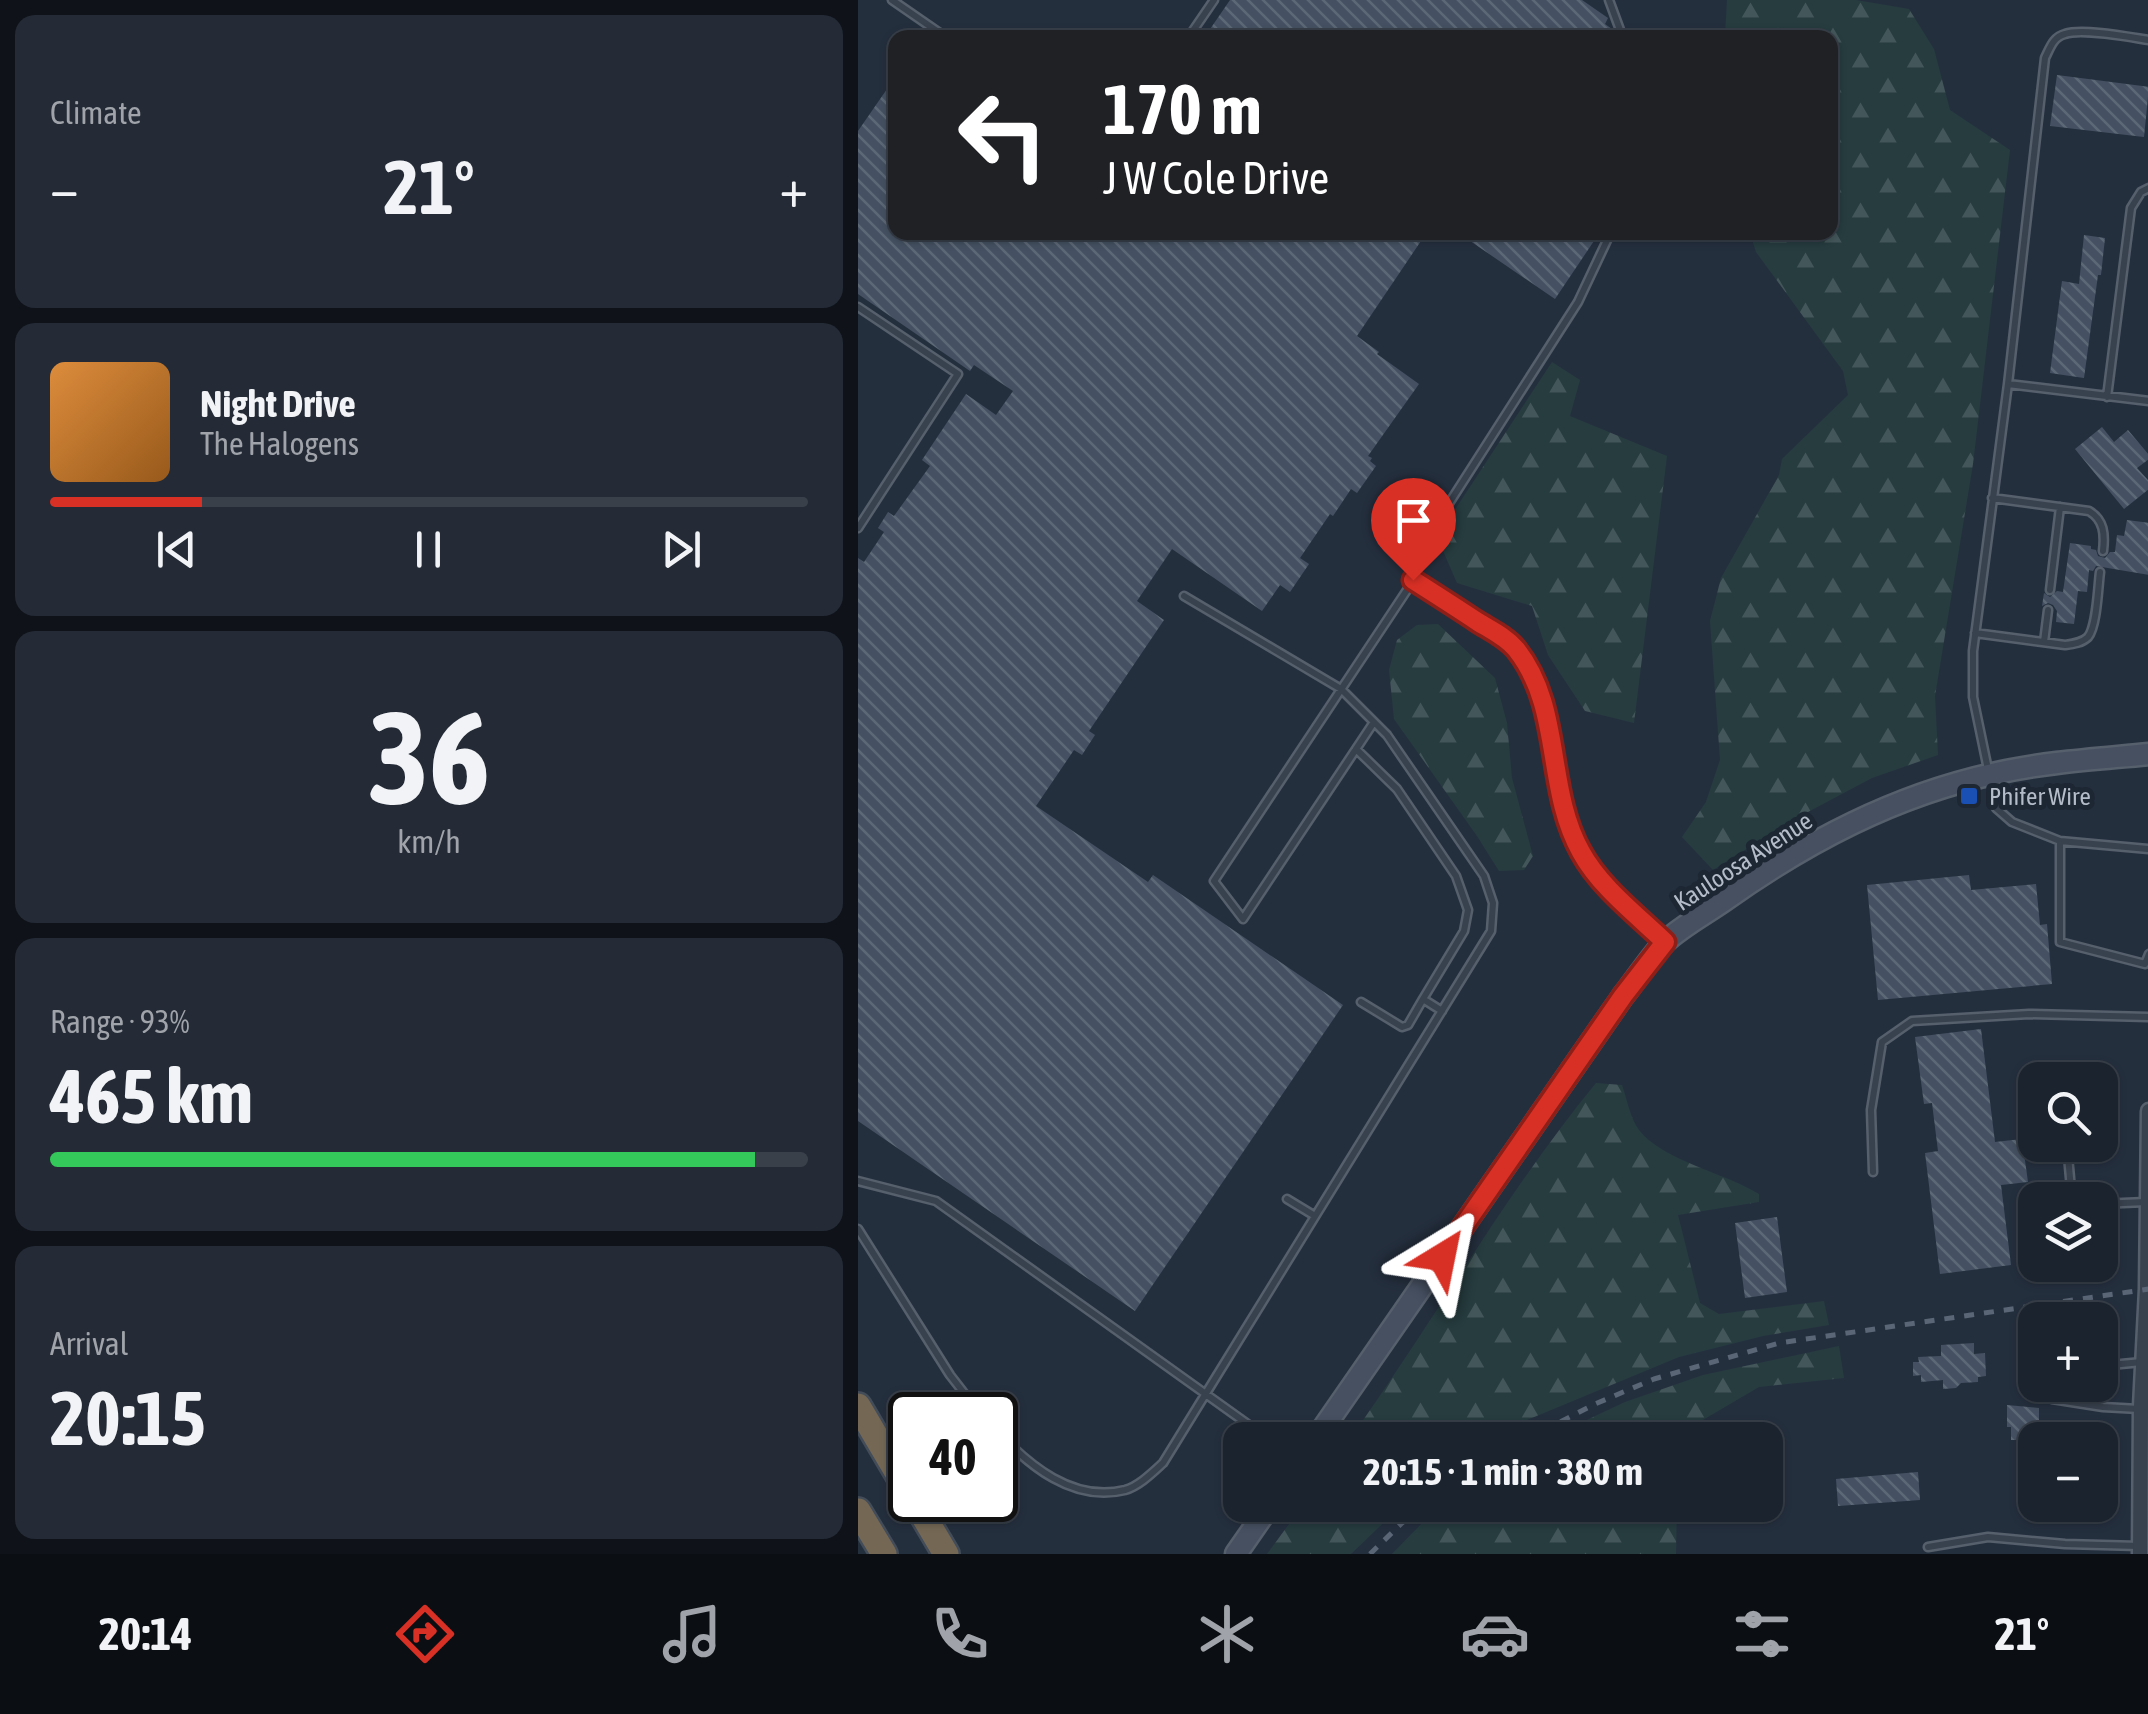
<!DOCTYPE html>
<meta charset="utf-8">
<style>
:root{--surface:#1b232e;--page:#242b36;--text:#f1f3f6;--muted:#a0a4aa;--line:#39404a;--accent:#d93025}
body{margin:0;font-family:"Asap Condensed",sans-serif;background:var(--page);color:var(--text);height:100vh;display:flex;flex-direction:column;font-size:38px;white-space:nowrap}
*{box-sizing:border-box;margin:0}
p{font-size:32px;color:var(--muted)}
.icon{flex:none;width:55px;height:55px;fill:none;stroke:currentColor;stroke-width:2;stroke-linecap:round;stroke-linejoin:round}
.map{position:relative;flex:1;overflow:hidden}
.drawer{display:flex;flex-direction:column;gap:15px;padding:15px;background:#0f1319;width:858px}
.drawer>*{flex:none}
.hud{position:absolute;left:30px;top:30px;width:950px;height:210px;border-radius:20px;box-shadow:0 2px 8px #0004,0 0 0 2px var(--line);background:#202124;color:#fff;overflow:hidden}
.fabs{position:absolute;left:1160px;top:1062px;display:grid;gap:20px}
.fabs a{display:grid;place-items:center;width:100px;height:100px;border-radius:20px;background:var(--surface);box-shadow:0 2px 8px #0004,0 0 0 2px var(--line);font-size:50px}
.speed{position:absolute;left:30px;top:1392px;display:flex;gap:20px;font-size:50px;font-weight:700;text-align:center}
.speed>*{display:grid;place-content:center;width:130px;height:130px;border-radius:50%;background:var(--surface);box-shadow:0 2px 8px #0004,0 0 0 2px var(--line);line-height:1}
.speed .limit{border:5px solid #111;border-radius:15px;background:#fff;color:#111}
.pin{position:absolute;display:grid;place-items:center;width:85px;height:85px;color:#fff;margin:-102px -42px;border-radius:50% 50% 50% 0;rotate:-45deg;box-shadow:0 0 10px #0007}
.pin .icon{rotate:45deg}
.me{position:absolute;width:110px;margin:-55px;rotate:35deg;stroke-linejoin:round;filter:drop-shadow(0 0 8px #0008)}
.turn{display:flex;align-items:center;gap:35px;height:210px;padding:0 50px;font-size:45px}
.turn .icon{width:130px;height:130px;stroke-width:2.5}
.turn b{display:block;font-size:70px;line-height:85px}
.big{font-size:75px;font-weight:700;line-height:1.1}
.drawer .widget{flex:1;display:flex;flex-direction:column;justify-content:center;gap:15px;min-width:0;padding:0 35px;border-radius:20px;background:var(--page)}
.drawer .dial{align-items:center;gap:0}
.dial b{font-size:130px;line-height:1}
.song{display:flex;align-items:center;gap:30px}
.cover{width:120px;height:120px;border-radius:15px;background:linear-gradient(135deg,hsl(30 70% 55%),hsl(30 70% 35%))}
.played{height:10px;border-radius:5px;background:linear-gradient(90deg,var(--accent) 20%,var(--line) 20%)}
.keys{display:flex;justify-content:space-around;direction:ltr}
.heat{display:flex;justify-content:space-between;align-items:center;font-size:55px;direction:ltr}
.charge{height:15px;border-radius:8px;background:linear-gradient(90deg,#34c759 93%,var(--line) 0)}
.trip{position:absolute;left:365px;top:1422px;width:560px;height:100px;border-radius:20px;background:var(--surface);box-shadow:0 2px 8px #0004,0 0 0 2px var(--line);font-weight:700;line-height:100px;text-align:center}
.menu{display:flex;height:160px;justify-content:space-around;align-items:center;background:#0b0e12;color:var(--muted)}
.menu .icon{width:70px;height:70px}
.menu .on{color:var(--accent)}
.menu b{font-size:45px;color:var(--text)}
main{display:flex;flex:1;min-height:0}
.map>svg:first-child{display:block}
</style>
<main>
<section class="drawer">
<div class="widget"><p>Climate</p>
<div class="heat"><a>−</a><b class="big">21°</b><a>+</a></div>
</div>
<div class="widget">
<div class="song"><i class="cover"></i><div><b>Night Drive</b><p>The Halogens</p></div></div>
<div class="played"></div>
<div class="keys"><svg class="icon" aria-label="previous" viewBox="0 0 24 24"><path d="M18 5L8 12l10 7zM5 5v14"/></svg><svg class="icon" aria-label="pause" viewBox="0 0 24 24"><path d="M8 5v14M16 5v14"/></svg><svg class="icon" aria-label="next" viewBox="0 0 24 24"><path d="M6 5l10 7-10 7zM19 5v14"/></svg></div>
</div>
<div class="widget dial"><b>36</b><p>km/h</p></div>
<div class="widget"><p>Range · 93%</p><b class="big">465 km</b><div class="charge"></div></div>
<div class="widget"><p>Arrival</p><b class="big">20:15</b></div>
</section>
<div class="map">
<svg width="1291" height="1554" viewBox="0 0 1291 1554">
<defs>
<pattern id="forest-firs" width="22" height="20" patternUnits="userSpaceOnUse" patternTransform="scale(2.5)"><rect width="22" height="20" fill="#263c3f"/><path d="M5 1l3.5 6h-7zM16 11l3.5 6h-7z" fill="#435659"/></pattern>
<pattern id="building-back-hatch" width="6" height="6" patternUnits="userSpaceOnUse" patternTransform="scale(2.5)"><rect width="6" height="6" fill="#455162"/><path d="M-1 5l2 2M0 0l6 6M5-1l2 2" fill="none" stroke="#5d6877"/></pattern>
</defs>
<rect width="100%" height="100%" fill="#242f3e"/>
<path fill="url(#forest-firs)" d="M869,0H998L1051,9L1076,49L1092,110L1152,150L1115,464L1077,696L1080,755L1014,778L933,821L855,870L824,837L848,802L862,760L852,621L863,578L921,475L924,459L990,395L985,371L898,252L892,233L972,232V38L867,37Z
M694,362L722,380L712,416L809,456L776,723L727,711L690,655L674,606L599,583L579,537Z
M580,624L637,678L649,723L654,778L675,856L666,870L641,871L619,836L536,719L531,670L539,640L559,625Z
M738,1083L764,1085C769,1099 772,1118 781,1130C804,1160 867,1173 901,1194V1202L820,1215L842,1303L861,1314L966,1301L971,1325L905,1336L821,1357L645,1430L631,1440H491C575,1323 646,1195 738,1083Z
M981,1346L986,1378L901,1387L838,1424V1440H686L767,1402L845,1375Z
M445,1505H544L493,1554H409Z
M588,1505H819L818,1554H534L570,1517Z"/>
<path fill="url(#building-back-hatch)" d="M372,0H724L750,18L747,24L754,29L758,38H346Z
M1199,75L1291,87L1286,137L1192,126Z
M38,76V232H569L499,336L521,352L519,354L561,384L510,456L514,458L512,461L518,466L499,493L493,489L475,516L472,514L442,558L451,564L432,592L422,585L404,611L314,549L279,601L306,620L231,731L237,735L224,755L216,750L178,806L290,882L295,875L485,1005L277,1311L0,1121V558L6,562L26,532L20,528L30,512L36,516L72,466L64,460L108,394L138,415L155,391L116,365L112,371L0,294V131Z
M599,232H742L697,299Z
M1226,235L1247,238L1243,275H1240L1226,378L1192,373L1204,281L1221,284Z
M1244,427L1256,442L1270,430L1291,455V459L1279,468L1291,481V489L1266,509L1217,449Z
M1269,520L1291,523V575L1238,566L1235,571L1231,570L1229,592L1220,591L1216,624L1198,622L1199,611L1195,605L1190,603L1184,606L1186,593L1192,597L1199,591L1205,592L1212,543L1233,546V549L1238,550L1240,556L1247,558L1252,552H1257L1259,535L1266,536Z
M1111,875L1113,890L1178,884L1182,925L1189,924L1194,984L1020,1000L1009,885Z
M1123,1029L1137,1142L1164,1139L1170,1182L1143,1185L1153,1265L1082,1274L1067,1153L1080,1151L1074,1103L1066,1104L1057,1037Z
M919,1217L929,1292L887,1298L877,1223Z
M1116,1343V1354L1127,1353L1128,1376L1120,1377V1382L1103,1383L1098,1388L1085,1389V1380L1063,1382V1375L1055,1376V1362H1061L1060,1357L1083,1356V1345Z
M1149,1405L1181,1408V1432L1180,1440H1178V1453H1161V1440H1153V1427H1149Z
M1060,1472L1062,1500L980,1506L978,1479Z"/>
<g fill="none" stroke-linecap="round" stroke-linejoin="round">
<defs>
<path id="lane" d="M34,0L89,38
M751,0L765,38
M330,38L356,0
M1291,40C1271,37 1224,28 1207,34C1195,37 1192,48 1187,58L1150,384L1115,651V697L1138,808L1154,822L1202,841L1291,849
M0,307L100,374L0,528
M1150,384L1291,401
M1249,397L1273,208L1283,192L1291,188
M1134,498L1231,511C1246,520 1247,534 1245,551
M555,581L641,634L655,645L665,659L682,690L687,707L693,744L698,759L702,797L723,853L744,880L802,938
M1192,590L1202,507
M1117,633L1207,645C1215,644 1224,643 1230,637C1239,626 1240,587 1242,572
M1186,642L1190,610
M516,722L385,919L356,881L555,581L572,533L720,302L753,232
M498,749L539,789L598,876L610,910L606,931L565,999L584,1011
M1202,841V942L1287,964L1291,954
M503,1002L544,1027L550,1025L565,999
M1209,1145L1214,1200
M1015,1172L1013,1110L1024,1042L1054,1021L1171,1014L1291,1017
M0,1181L78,1201L412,1440
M429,1199L457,1216
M1242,1204L1288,1202
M0,1229L92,1375L123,1415
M1242,1366L1284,1362
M1190,1385V1395L1194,1399L1245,1407L1281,1409
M138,1430C170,1465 215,1503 267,1490C281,1486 294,1473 305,1463L633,931L635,903L626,876L529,735L483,689L326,596
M1070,1547L1130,1537L1207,1544L1281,1546"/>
<path id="street" d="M1282,1554L1283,1406L1289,1289L1291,1111"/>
<path id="secondary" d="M457,1440L765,996C778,980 793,956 807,942C823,927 845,915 864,902C948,842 1037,795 1139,773C1188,762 1240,759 1291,754
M378,1554L412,1505"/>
<path id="highway" d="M0,1406L52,1494
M56,1500L88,1554
M0,1511L26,1554"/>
</defs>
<use href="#lane" stroke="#565f6c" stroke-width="11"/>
<use href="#street" stroke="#565f6c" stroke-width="19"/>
<use href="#secondary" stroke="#565f6c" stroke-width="25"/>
<use href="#highway" stroke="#434c59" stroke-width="30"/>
<use href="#lane" stroke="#38414e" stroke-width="6"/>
<use href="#street" stroke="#38414e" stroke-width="14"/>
<use href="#secondary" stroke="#465061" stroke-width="20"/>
<use href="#highway" stroke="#746855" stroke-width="25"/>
<path stroke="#5a6575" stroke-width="5" stroke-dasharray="10 10" stroke-linecap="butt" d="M667,1440L737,1404L796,1379L921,1343L1291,1289
M512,1554L544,1523L566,1505"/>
</g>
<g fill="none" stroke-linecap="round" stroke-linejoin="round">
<defs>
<path id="route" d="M555,580C577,594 599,608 620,622C633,630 648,637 658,649C705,708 687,788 723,852C742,887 779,915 807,942L765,996L584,1257"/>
</defs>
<use href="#route" stroke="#8d1f18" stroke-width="25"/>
<use href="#route" stroke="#d93025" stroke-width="18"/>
</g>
<rect fill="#1a4fb4" stroke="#1d2633" stroke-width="4" x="1101" y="786" width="20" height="20" rx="5"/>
<g text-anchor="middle" stroke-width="10" stroke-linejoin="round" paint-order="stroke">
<g font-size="25" fill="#b4bcc9" stroke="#1d2633" text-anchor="start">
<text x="1131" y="805">Phifer Wire</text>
</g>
<g font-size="25" fill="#b4bcc9" stroke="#1d2633">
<text transform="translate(885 861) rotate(-33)" y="9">Kauloosa Avenue</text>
</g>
</g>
</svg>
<div class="fabs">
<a><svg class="icon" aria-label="search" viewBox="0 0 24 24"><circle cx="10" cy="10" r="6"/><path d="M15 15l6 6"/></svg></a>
<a><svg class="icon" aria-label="layers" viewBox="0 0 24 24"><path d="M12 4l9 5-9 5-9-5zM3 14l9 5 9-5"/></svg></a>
<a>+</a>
<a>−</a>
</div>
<div class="speed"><div class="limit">40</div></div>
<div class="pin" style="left:555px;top:580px;background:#d93025"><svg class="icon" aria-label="arrive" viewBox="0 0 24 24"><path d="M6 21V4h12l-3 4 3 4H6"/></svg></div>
<svg class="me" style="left:584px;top:1257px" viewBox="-20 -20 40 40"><path d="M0-17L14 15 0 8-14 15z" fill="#d93025" stroke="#fff" stroke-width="4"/></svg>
<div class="trip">20:15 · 1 min · 380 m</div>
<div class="hud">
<div class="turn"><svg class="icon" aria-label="left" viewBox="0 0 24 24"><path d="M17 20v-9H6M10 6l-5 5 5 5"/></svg><div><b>170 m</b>J W Cole Drive</div></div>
</div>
</div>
</main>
<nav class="menu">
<b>20:14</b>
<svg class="icon on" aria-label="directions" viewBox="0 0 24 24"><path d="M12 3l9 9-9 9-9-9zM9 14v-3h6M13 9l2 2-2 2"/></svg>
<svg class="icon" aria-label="music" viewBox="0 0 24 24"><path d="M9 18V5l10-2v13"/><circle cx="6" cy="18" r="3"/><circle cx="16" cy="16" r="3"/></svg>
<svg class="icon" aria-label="phone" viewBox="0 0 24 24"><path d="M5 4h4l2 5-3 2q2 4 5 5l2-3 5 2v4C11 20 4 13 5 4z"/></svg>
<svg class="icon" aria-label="climate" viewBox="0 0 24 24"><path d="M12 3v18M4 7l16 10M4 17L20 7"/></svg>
<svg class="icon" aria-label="car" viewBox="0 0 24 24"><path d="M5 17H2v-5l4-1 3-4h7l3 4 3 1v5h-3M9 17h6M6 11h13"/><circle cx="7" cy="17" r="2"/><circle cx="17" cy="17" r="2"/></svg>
<svg class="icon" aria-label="filters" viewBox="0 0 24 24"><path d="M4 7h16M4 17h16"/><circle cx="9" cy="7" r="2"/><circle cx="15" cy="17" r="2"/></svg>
<b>21°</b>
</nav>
